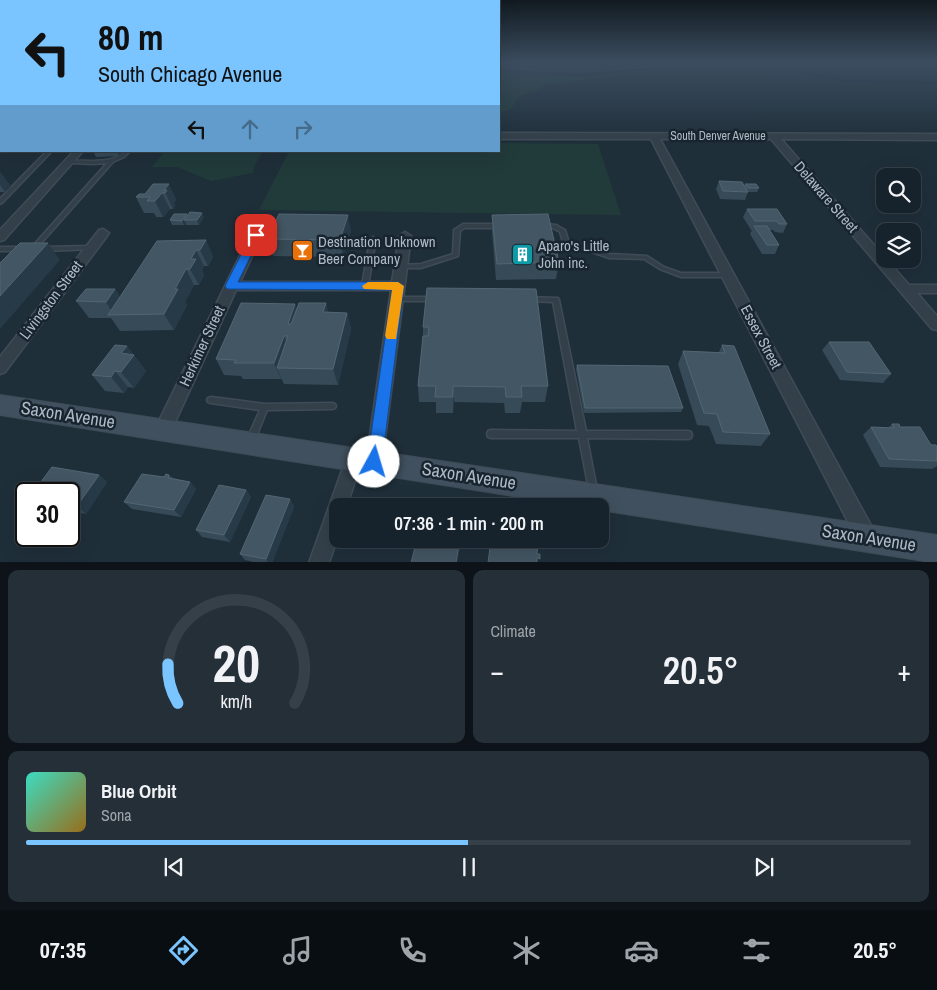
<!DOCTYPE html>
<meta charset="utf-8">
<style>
:root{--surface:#17232c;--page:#242f38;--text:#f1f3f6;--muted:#9ea4a9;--line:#364048;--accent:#7ac4ff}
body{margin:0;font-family:"Archivo Narrow",sans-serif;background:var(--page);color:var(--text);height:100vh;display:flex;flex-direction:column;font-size:19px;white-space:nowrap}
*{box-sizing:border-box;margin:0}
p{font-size:16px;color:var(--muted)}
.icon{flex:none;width:28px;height:28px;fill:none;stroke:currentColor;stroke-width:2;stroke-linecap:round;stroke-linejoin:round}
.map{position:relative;height:562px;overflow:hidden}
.side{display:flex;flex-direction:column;gap:8px;padding:8px;background:#0d1318;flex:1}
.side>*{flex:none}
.banner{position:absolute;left:0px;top:0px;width:500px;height:152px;box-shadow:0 5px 20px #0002,0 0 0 1px var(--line);background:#7ac4ff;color:#111;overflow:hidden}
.fabs{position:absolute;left:876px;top:168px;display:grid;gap:10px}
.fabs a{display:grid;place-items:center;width:45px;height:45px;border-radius:10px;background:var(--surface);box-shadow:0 5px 20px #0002,0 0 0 1px var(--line);font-size:25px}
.speed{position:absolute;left:15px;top:482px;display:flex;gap:10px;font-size:25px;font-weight:700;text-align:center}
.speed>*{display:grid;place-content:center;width:65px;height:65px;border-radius:50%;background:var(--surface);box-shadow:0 5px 20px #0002,0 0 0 1px var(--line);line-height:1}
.speed .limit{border:2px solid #111;border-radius:8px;background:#fff;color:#111}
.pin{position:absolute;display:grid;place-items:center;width:42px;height:42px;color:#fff;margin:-21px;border-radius:10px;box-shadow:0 2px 8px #0006}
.me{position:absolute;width:55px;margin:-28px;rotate:6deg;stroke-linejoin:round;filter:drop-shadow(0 0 4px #0008)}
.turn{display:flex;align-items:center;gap:18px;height:105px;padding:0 15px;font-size:22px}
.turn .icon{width:65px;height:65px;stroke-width:2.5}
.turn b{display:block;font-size:35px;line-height:42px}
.lanes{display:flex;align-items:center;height:48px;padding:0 15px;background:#0003;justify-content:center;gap:25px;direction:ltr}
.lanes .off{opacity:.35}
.big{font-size:38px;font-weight:600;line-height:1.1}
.side .widget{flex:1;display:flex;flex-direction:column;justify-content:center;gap:8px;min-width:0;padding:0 18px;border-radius:10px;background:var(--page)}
.side .dial{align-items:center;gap:0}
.dial svg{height:130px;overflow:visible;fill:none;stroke:var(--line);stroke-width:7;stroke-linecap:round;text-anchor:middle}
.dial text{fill:var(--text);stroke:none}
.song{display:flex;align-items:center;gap:15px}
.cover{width:60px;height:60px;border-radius:8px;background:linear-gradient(135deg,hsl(170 70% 55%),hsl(40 70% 35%))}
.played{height:5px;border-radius:2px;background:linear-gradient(90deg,var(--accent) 50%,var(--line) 50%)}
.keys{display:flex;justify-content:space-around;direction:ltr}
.heat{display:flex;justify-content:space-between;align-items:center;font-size:28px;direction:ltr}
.side .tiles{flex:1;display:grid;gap:8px;grid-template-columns:1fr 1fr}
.widget:last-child{grid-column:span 2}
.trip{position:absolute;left:329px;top:498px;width:280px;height:50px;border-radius:10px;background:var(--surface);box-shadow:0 5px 20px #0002,0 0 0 1px var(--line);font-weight:600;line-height:50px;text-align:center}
.dock{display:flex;height:80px;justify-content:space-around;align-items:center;background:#090e12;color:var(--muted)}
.dock .icon{width:35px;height:35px}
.dock .selected{color:var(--accent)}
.dock b{font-size:22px;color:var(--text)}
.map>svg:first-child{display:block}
</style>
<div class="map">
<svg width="937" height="563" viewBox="0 0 937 563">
<rect width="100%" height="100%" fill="#1f2f3a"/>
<path fill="#213b3a" d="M499,63L553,69H615L641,66L650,68L649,72L544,85C538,92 531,91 523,95C512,99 518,111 499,112Z
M499,143L598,144L621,215L259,210L289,151H499Z
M165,151H263L254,167L253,173L211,181L177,167H152Z"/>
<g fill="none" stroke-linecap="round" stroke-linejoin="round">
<path stroke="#122838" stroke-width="2.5" d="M749,62L847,81L937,83
M499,71L579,75L660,68L698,62"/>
<defs>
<path id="lane" d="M47,151H52L2,203L0,204V199Z
M125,151H130L124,157L113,162L35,250H31L30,249L31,248L107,163L93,164L69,163H67V161C87,159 109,166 125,151Z
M463,224H499L502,226L499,228H464L460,231L458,256L421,268H399L398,267L399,266L401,265L421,264L453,254L454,230Z
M544,224L556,225L565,230L568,240L609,254L647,256L664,267L681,273H728L731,275L728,277H681L660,269L644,259L609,258L563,242L560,232L553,228L542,227L541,226Z
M373,237L376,239L368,286L365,288L362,286L370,239Z
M91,246L94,248L93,249L44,251L41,249L44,247Z
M0,247H22L25,249L22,251H0Z
M394,297H435L436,299L435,301H394L393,299Z
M528,297L556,298H558L559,300L586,431H688L691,432L692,435L691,438L688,439L587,438L597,490L596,493L593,494L590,493L589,490L579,438H491L488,437L487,434L488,431L491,430L577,431L553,302L530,301H528L527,299Z
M211,397L265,404L332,403L335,404L336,406L335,408L332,409L267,410L254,442L251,443L248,442L247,439L260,410L211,403L208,402L207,400L208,398Z"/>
<path id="street" d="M499,133L937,134V140L781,139L909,285H937V293H917L937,316V330L932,329L771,139H660L874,531L876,538L874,545L867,547L860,545L651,139H499Z
M74,151H83L4,240L0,241V230Z
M103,229L109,233L107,236L5,372L0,374V357L99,230Z
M256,231L262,235L240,282H392L399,236L405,232L411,236L382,462L380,468L374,470L368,468L366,462L391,290H236L169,435L163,437L157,435L155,430L157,425L250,235Z
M354,451L360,453L362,459L347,506H338V536L329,563H309L346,459L348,453Z"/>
<path id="secondary" d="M0,395L937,535V563L600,510V506H576L0,415Z"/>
</defs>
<use href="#lane" stroke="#3f4c57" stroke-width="3"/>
<use href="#street" stroke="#3f4c57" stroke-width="3"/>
<use href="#secondary" stroke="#3f4c57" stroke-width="2"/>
<use href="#lane" fill="#33404a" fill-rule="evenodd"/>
<use href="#street" fill="#33404a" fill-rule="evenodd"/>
<use href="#secondary" fill="#40505e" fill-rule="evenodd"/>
</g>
<path fill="#364a57" d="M93,151H124L119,156L96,157Z
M0,172L11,187L5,192H0Z
M719,181L745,185V184L759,188L757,192H748L745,200L720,199L716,189Z
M153,184L176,199L174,204L175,206L173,209H170L163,217H156L154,213H144L136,197L145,194Z
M747,209L787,224L783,233L775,232L773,230H769L779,245L775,254H762L750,234L752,230H751L743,217Z
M187,214V216L204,217L199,225H186V223L184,225H172L170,220Z
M492,215L559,262L556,279L496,280L492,231Z
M351,231L343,257L273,256L267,239Z
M206,240L213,257L208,266H204L202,271L204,275L199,285H194L185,302L187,305L174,330L120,331L111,318H89L76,301L115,289L120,297Z
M427,288L548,386L545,402H522L520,413H505L504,403L454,402L453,413H436V402H419L418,386L423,336V327Z
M326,303L328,312L347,313L351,329L338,385L284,384L281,378V379H243L241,376L224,375L216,359L297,309Z
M829,342L891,374L883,383L840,380L822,350Z
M722,345L770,434L761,446L716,444L709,426L697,425L678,364L683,351L719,352Z
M127,346L146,371L134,388L128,387L124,393L105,391L92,375Z
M577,365L683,408L681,412L584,413L576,369Z
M892,424L900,427L937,447V466L932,469L880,467L863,435L871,427L888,428Z
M99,475L107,482L86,514L69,511V494H26V495L24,493L40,483Z
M169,475L173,478L190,482L196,489L181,517L132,509L124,502L164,477Z
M246,490L251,497L230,542L202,537L196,530Z
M290,499L294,507L272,563H258L245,560L240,554Z"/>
<path fill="#273a47" d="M0,78L1,80V92L0,93Z
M117,151H124L119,156Z
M0,172L11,187L5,192L0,185Z
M169,184L176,199L174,204L175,206L173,209L164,190Z
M162,193L170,209L163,217L155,201Z
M202,213L204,217L199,225L197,220Z
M187,214L189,219L184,220L186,223L184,225L182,221Z
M348,215L351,231L343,257L340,240Z
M206,240L213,257L208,266L200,250Z
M48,243L60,260L0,329V296Z
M196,250L204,266L202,271L204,275L199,285L190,269L191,259Z
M186,269L194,285L185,302L187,305L174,330L164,314L175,289Z
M115,289L126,306L114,315L106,302Z
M326,303L330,320L323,312Z
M295,304L301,320L294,340L288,324Z
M347,313L351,329L338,385L333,369Z
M284,336L290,352L277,368L281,378V379L274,363Z
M127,346L146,371L134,388L121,372V353Z
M115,371L128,387L124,393L111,377Z
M453,386L454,402L453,413Z
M99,475L107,482L86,514L77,506Z
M190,482L196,489L181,517L174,510Z
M246,490L251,497L230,542L224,535Z
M290,499L294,507L272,563H269L266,559Z
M460,539L461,544L457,563H456Z"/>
<path fill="#435663" stroke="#536673" d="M719,181L742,182L748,192L723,191Z
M153,184H169L164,190H167L165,193H162L155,201H147L150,197H136L139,194H145Z
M745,184H756L759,188H748Z
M747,209H777L787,224H779L777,221H755Z
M190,212L202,213L197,220H184Z
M174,214H187L182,221L170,220Z
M279,214L348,215L340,240L267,239Z
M548,214L559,262L497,264L492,215Z
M754,226H767L779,245H767Z
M206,240L200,250H196L191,259H196L190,269H186L175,289H178L164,314L108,315L157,241Z
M20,243H48L0,296V263Z
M427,288L536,289L548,386H521L522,397H506L505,387L453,386V397H435L436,386H418L423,336H428L429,327H423Z
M86,289H115L106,302L76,301Z
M241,303L295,304L288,324H291L299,303H326L323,312L347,313L333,369L277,368L288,336H284L274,363H234L236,360L216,359Z
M829,342H869L891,374L847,372Z
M115,345L127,346L121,353L134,355L121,372L115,371L111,377L92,375Z
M722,345L734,346L770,434L723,432L717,414L704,413L683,351L725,353Z
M577,365L668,366L683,408H585Z
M892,424H899L900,427H920L931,445H936L937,447V461L889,459L871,427L894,428Z
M52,467L99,475L77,506L69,505V494H32Z
M142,474L164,477L166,474L169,475L168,478L190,482L174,510L124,502Z
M32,482L40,483L32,494L24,493Z
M219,485L246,490L224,535L196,530Z
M266,495L290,499L266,559L240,554Z
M417,539H460L456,563H411Z
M491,539H517L538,543L537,554H540V559L537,558V563H488Z"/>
<linearGradient id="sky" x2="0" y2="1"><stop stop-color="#111a20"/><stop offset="0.44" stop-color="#3c4d60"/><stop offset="1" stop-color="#3c4d60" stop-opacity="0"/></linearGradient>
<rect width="937" height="141" fill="url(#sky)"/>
<path fill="#1a73e8" stroke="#114b97" d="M256,231L261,235L238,282H398L404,286L382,462L380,467L374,469L369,467L367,462L392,290L227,289L225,286L251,235Z"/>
<path fill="#f59e0b" d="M368,282H398L404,286L396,339H387L385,336L392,290L364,289L362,286Z"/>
<defs>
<symbol id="bar-square" viewBox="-11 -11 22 22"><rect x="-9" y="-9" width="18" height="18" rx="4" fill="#e8710a" stroke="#18252f"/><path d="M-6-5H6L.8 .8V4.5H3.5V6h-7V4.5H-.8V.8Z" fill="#fff"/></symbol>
<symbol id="building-square" viewBox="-11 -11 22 22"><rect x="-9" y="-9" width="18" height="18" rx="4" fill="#0f9aa8" stroke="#18252f"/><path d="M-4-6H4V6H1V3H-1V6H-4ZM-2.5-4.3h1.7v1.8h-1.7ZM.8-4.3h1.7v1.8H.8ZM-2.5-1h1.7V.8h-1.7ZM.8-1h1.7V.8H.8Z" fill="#fff"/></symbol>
</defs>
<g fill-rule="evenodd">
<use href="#bar-square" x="290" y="238" width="25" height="25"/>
<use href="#building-square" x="510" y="242" width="25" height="25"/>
</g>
<g text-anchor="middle" stroke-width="5" stroke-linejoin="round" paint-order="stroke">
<g font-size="12" fill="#adbbc7" stroke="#18252f">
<text x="718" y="140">South Denver Avenue</text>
</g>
<g font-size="15" fill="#adbbc7" stroke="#18252f">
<text transform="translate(826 197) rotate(49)" y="5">Delaware Street</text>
<text transform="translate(51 300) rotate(-53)" y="5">Livingston Street</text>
<text transform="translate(761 337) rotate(62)" y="5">Essex Street</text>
<text transform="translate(202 346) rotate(-65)" y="5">Herkimer Street</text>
</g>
<g font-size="15" fill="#adbbc7" stroke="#18252f" text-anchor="start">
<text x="318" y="247">Destination Unknown<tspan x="318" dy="17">Beer Company</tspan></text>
<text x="538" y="251">Aparo's Little<tspan x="538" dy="17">John inc.</tspan></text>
</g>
<g font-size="18" fill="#adbbc7" stroke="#18252f">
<text transform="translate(68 415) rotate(9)" y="6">Saxon Avenue</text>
<text transform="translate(469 476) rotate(9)" y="6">Saxon Avenue</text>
<text transform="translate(869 538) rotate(9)" y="6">Saxon Avenue</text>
</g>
</g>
</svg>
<div class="fabs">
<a><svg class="icon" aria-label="search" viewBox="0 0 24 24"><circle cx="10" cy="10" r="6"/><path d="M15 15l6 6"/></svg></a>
<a><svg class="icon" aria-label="layers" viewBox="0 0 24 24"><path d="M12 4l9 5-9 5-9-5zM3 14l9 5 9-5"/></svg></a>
</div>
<div class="speed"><div class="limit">30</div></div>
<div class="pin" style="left:256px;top:235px;background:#d93025"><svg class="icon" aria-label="arrive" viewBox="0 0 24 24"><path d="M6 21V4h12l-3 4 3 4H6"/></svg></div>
<svg class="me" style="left:374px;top:462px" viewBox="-20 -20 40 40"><circle r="19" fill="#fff"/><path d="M0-13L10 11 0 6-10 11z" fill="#1a73e8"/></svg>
<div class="trip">07:36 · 1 min · 200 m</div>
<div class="banner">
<div class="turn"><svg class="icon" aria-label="left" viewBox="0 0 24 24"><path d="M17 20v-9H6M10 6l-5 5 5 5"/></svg><div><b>80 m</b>South Chicago Avenue</div></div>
<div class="lanes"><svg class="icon" aria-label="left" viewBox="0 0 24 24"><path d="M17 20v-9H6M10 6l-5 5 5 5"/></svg><svg class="icon off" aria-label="ahead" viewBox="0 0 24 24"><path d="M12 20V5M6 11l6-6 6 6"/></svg><svg class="icon off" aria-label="right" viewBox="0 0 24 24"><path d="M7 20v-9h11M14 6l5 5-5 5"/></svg></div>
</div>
</div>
<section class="side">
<div class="tiles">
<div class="widget dial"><svg viewBox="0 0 100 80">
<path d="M14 69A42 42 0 1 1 86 69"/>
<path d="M14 69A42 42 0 0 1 8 45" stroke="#7ac4ff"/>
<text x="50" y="56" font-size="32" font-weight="700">20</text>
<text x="50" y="72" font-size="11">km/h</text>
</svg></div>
<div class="widget"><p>Climate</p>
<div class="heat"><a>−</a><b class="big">20.5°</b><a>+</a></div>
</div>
<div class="widget">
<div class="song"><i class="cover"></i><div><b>Blue Orbit</b><p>Sona</p></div></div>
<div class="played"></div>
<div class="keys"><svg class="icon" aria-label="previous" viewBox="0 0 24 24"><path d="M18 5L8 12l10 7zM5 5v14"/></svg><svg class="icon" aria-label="pause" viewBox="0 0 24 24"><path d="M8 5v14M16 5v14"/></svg><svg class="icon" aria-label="next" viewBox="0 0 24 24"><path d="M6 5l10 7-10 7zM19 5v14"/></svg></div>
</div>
</div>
</section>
<nav class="dock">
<b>07:35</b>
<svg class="icon selected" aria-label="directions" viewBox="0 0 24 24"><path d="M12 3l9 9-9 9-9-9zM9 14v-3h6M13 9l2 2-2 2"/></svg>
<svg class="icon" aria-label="music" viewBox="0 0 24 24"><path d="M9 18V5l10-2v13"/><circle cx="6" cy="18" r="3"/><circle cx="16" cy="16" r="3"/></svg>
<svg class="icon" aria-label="phone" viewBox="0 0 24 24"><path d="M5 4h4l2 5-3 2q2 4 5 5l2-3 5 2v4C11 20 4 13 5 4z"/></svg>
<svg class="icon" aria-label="climate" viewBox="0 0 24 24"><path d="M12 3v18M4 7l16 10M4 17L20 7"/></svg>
<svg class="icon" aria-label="car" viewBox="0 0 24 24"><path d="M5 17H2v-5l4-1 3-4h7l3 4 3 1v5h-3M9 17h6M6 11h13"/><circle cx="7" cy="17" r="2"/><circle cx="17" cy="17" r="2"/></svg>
<svg class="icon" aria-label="filters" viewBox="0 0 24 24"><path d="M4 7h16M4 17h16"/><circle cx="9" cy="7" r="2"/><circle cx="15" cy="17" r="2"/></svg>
<b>20.5°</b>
</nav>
